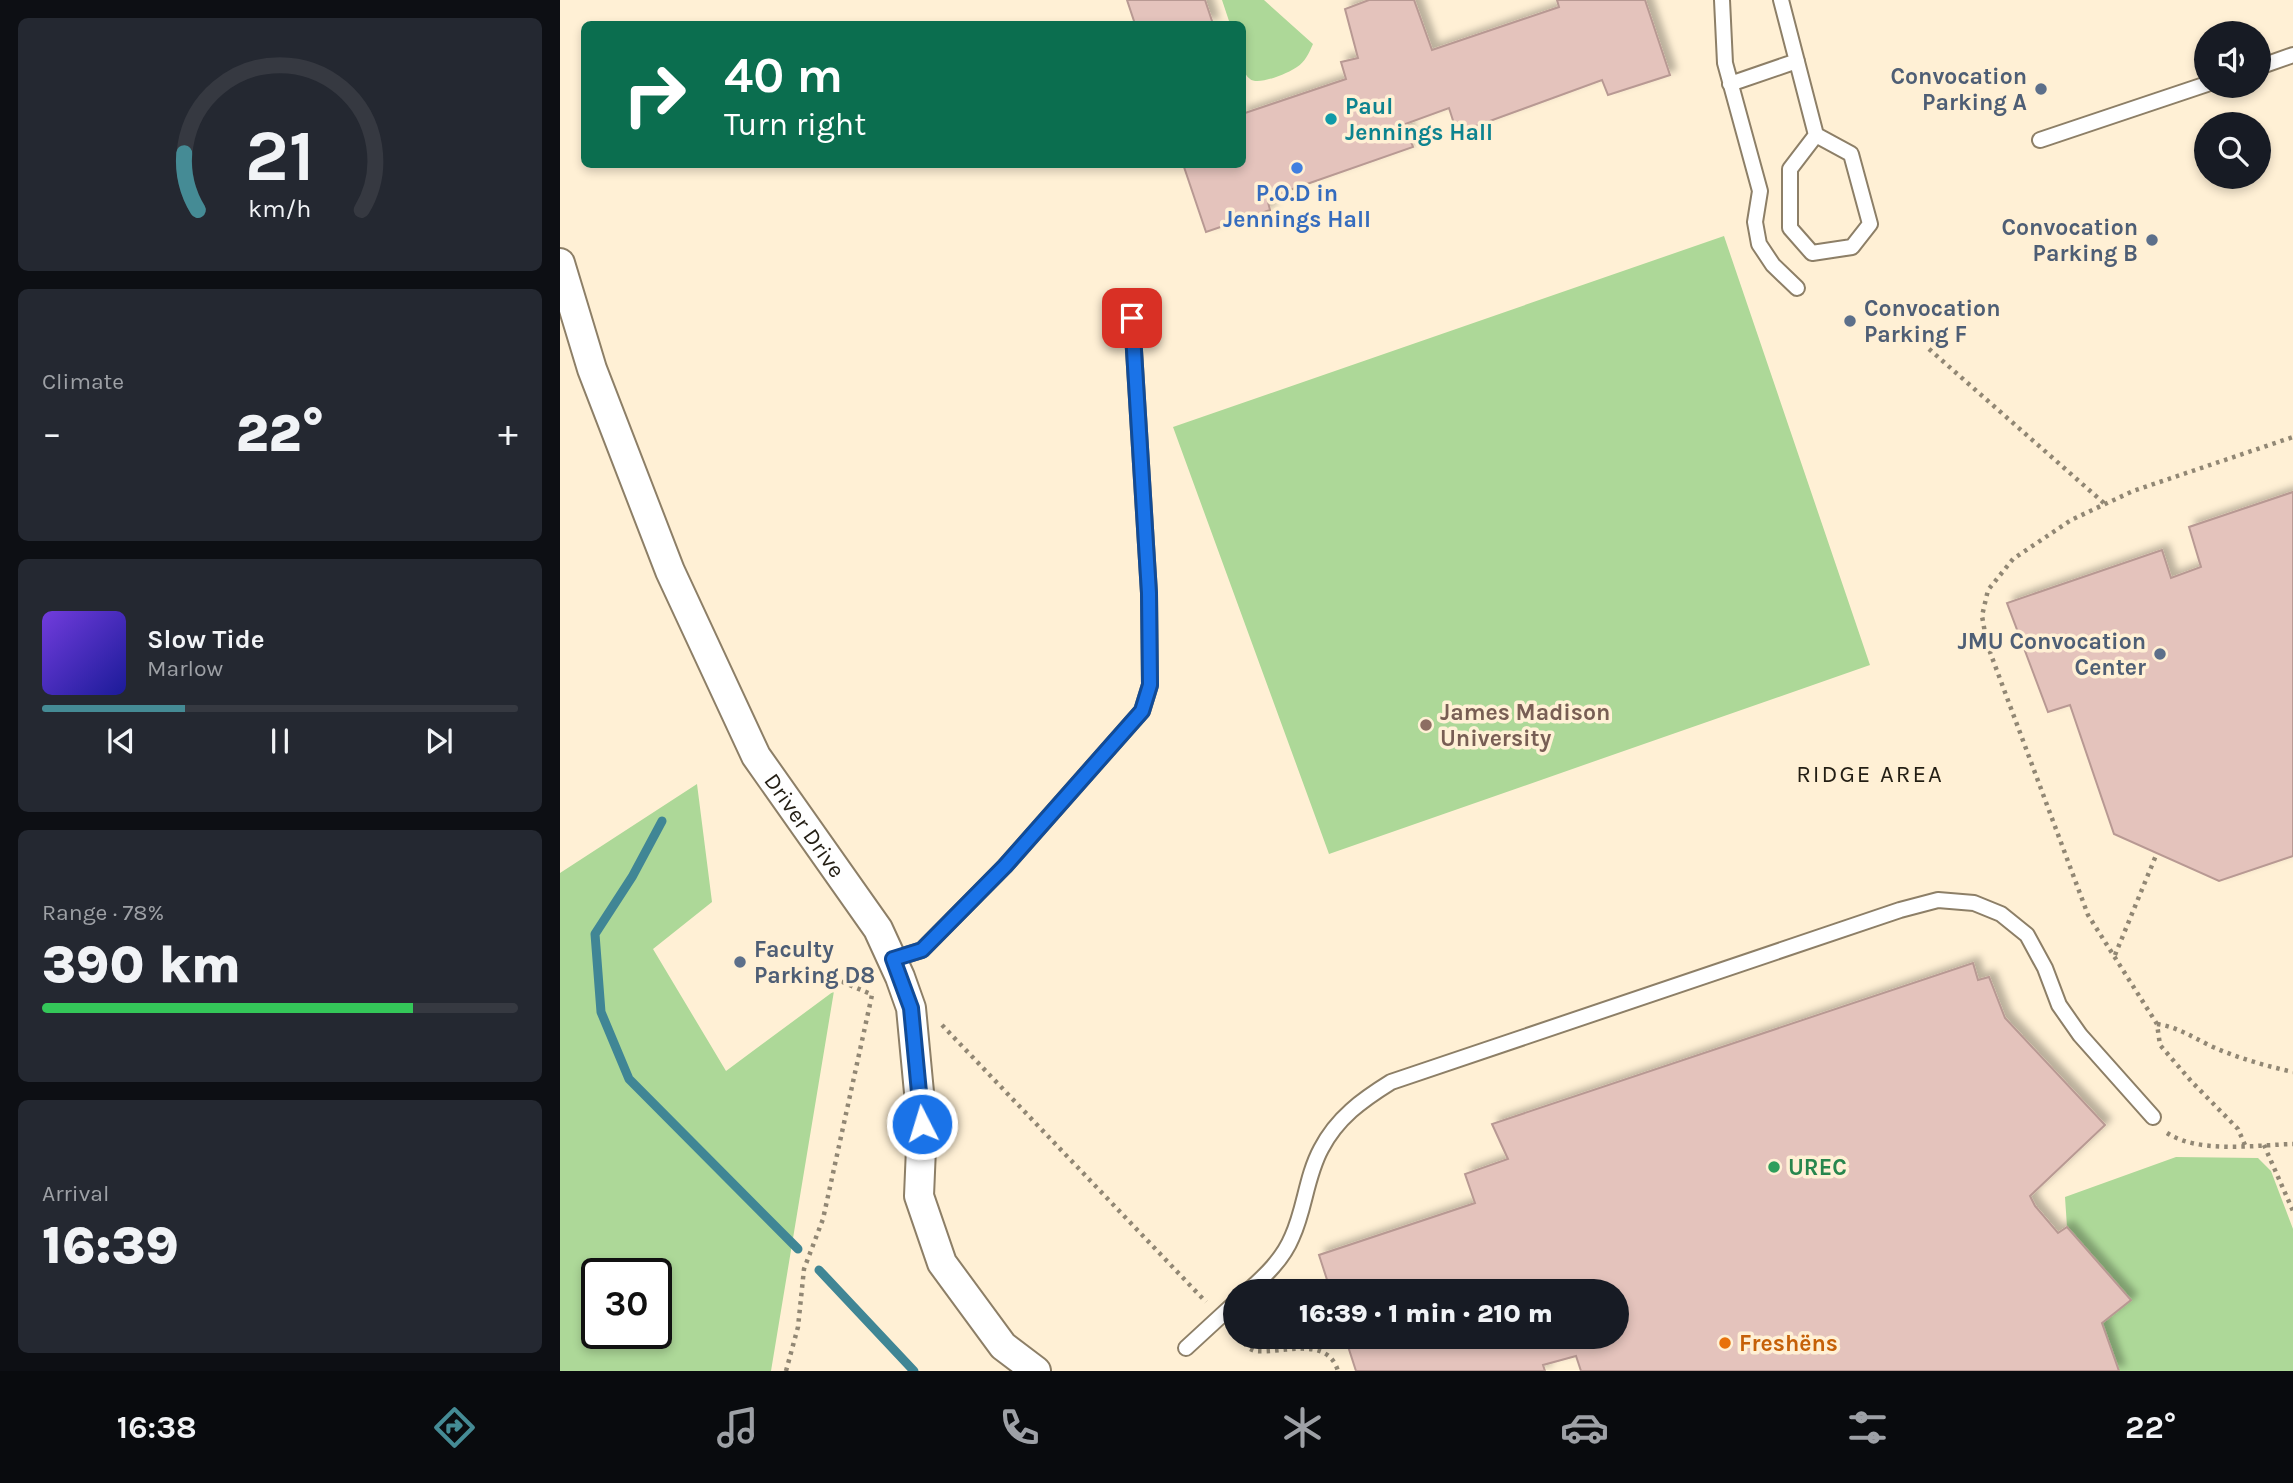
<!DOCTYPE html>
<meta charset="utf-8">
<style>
:root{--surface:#171b24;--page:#242831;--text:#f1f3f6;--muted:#9ea1a6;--line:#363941;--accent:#458b95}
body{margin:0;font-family:Karla,sans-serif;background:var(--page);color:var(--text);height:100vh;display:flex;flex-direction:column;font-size:26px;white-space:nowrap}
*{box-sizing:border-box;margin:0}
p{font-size:23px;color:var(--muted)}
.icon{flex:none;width:38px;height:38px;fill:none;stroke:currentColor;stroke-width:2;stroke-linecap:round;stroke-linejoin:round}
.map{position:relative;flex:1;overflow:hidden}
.panel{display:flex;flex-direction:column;gap:18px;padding:18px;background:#0d0f14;width:560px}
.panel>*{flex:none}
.guide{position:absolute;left:21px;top:21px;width:665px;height:147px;border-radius:10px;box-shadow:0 4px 10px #0003;background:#0b6e4f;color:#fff;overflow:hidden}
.tools{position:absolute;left:1634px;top:21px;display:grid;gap:14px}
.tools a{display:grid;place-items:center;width:77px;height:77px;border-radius:50%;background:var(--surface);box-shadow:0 4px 10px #0003;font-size:35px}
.speed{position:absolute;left:21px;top:1258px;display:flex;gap:14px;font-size:35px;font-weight:700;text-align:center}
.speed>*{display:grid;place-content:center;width:91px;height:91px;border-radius:50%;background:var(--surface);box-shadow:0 4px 10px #0003;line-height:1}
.speed .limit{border:4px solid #111;border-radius:10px;background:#fff;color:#111}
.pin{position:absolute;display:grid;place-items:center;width:60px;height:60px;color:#fff;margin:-30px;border-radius:14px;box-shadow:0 4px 10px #0006}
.me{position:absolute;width:77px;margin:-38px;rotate:355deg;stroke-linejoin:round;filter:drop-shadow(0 0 5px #0008)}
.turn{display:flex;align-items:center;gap:24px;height:147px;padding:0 28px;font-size:32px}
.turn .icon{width:91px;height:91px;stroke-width:2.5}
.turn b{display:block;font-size:49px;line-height:60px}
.big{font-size:52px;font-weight:800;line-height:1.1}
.panel .tile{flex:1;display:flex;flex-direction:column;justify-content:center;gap:10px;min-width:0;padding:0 24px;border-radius:10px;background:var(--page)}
.panel .dial{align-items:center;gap:0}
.dial svg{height:182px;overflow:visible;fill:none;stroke:var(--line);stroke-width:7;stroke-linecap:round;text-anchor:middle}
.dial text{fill:var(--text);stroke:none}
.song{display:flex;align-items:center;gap:21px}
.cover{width:84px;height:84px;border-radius:10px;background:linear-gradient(135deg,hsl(260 70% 55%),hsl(240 70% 35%))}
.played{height:7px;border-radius:4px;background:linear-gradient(90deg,var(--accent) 30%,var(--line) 30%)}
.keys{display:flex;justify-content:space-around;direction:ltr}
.heat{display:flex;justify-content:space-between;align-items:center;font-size:38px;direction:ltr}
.charge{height:10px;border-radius:5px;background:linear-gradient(90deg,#34c759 78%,var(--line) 0)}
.trip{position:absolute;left:663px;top:1279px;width:406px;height:70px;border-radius:35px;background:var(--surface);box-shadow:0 4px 10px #0003;font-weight:800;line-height:70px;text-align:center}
.tab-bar{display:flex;height:112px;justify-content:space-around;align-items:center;background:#090b0e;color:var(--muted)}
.tab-bar .icon{width:49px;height:49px}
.tab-bar .selected{color:var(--accent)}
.tab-bar b{font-size:32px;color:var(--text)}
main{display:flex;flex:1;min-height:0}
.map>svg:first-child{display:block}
</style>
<main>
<section class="panel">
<div class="tile dial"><svg viewBox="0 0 100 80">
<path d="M14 69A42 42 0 1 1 86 69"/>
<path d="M14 69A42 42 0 0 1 8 44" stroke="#458b95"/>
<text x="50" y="56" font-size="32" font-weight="700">21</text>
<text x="50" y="72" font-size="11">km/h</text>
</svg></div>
<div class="tile"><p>Climate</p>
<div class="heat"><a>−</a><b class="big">22°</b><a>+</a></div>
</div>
<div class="tile">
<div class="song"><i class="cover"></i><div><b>Slow Tide</b><p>Marlow</p></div></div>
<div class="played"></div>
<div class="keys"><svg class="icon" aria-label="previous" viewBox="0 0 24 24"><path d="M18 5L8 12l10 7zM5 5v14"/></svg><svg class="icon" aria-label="pause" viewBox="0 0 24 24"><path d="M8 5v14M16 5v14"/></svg><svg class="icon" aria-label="next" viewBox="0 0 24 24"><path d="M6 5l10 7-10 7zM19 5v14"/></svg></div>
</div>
<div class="tile"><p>Range · 78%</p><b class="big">390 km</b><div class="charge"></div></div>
<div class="tile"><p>Arrival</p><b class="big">16:39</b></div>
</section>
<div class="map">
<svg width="1733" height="1371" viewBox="0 0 1733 1371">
<defs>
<filter id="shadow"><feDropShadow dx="6" dy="-6" stdDeviation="3.5" flood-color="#0004"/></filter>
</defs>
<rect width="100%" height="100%" fill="#fff0d5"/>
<path fill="#add898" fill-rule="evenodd" d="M662,0H704L753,44C749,53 745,62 737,67C729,73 698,86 690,79C677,69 682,39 682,24H670Z
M1164,236L1310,665L769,854L613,427Z
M137,784L152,902L93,949L166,1071L274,991L211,1371H0V873ZM96,1274V1334H37V1274Z
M1616,1157L1698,1158L1711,1171L1733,1229V1371H1559L1542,1323L1570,1300L1507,1227L1505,1197Z"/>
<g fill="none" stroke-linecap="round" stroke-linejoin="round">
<path stroke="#408695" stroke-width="9" d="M102,821L72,877L35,934L41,1012L69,1079L238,1249
M259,1270L354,1371"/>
</g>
<path fill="#e4c3bc" stroke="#b89993" stroke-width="2" filter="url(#shadow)" d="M567,0H645L653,24H575Z
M809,0H854L872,50L999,7L997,0H1085L1110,75L1048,95L1042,80L897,133L889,108L845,124L853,147L707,198L710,210L646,232L623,164H682V114L786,79L781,62L798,58L785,9Z
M1733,492V856L1659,881L1554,834L1510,705L1488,712L1447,603L1602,550L1611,578L1641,567L1629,527Z
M1413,963L1418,980L1429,977L1445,1018L1545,1125L1470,1196L1475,1206L1498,1233L1507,1227L1571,1300L1542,1323L1559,1371H1021L1016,1356L983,1365L985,1371H796L785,1337H1057V1292H771L759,1255L915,1203L905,1174L948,1159L932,1124Z"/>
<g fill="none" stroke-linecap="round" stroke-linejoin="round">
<defs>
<path id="service" d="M1162,0L1165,63L1200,191L1195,222L1199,244L1213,265L1237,288
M1221,0L1256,135L1291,154L1310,224L1292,247L1252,253L1230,228V169L1256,135
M1699,67L1733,55
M1170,84L1237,61
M1480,140L1647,84
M333,959L362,950L445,866L582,711L590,685L589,593L572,318
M687,1292C705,1276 723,1259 732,1237C745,1209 746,1177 761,1149C777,1118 802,1100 831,1082L1340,910L1378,900L1414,903L1441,914L1467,935L1485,968L1499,1005L1520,1035L1593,1117
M626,1348L676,1302"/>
<g id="minor">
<path id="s1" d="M0,263L32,369L110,571L196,756L318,929L340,977L351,1008L362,1124L359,1196L382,1263L443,1346L476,1371"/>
</g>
</defs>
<use href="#service" stroke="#8d7f67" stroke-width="18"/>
<use href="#minor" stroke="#8d7f67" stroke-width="32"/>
<path stroke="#918774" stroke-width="4.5" stroke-dasharray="3.5 5" stroke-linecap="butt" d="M1369,349L1545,504
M1555,955L1597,853
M266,975L313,995
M1597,1024C1618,1027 1634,1038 1653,1047C1678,1058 1706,1066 1733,1072
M382,1025L646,1302
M1607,1133C1640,1154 1695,1145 1733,1144
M1685,1145L1678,1129L1631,1081L1600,1045L1597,1024L1528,915L1427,644L1422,616L1428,590L1453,559L1511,520L1573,491L1733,437
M1704,1145L1733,1211
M678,1337L690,1349L695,1351C723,1354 767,1335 778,1371
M226,1371L238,1327L244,1269L263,1219L312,995"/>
<use href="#service" stroke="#fff" stroke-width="14"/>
<use href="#minor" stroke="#fff" stroke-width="28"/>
</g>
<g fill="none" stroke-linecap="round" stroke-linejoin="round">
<defs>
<path id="route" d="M362,1124L351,1008L333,959L362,950L445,866L582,711L590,685L589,593L572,318"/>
</defs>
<use href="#route" stroke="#114b97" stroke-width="18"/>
<use href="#route" stroke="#1a73e8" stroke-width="12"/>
</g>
<g fill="#5c6f8a" stroke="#fff0d5" stroke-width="2.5">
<circle cx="1481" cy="89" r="7"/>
<circle cx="1592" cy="240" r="7"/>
<circle cx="1290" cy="321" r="7"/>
<circle cx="1600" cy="654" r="7"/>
<circle cx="180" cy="962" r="7"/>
</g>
<circle fill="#0f9aa8" stroke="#fff0d5" stroke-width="2.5" cx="771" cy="119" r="7"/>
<circle fill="#3f7fe0" stroke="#fff0d5" stroke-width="2.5" cx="737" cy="168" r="7"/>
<circle fill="#8d6e63" stroke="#fff0d5" stroke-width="2.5" cx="866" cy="725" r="7"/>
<circle fill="#2e9e5b" stroke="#fff0d5" stroke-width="2.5" cx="1214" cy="1167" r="7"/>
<circle fill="#e8710a" stroke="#fff0d5" stroke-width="2.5" cx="1165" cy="1343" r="7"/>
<g text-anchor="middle" stroke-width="7" stroke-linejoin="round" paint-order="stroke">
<g font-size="23" font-weight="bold" fill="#4e5e75" stroke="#fff0d5" text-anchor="end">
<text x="1467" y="84">Convocation<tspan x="1467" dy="26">Parking A</tspan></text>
<text x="1578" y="235">Convocation<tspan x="1578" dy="26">Parking B</tspan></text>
<text x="1304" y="316" text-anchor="start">Convocation<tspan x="1304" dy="26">Parking F</tspan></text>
<text x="1586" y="649">JMU Convocation<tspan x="1586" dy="26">Center</tspan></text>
<text x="194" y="957" text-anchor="start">Faculty<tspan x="194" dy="26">Parking D8</tspan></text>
</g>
<g font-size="23" font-weight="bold" fill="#0d838f" stroke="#fff0d5" text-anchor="start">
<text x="785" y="114">Paul<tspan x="785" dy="26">Jennings Hall</tspan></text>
</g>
<g font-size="23" font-weight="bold" fill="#366cbe" stroke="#fff0d5">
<text x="737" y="201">P.O.D in<tspan x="737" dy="26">Jennings Hall</tspan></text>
</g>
<g font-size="23" font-weight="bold" fill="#785e54" stroke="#fff0d5" text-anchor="start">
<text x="880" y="720">James Madison<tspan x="880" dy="26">University</tspan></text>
</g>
<g font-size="23" fill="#231e14" stroke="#fff0d5">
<text dy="8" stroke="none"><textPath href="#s1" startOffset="616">Driver Drive</textPath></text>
</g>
<g font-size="23" font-weight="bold" fill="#27864d" stroke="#fff0d5" text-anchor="start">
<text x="1228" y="1175">UREC</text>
</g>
<g font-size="23" font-weight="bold" fill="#c56008" stroke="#fff0d5" text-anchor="start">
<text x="1179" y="1351">Freshëns</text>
</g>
<g font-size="24" letter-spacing="2" fill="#231e14" stroke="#fff0d5">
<text x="1310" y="782">RIDGE AREA</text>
</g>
</g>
</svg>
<div class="tools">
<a><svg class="icon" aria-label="sound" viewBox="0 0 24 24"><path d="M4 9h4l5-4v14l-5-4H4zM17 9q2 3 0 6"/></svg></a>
<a><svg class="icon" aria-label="search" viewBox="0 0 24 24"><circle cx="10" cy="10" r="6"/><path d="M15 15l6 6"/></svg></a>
</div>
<div class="speed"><div class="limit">30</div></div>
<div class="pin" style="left:572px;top:318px;background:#d93025"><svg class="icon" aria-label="arrive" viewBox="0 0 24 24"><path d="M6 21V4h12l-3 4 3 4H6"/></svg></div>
<svg class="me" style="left:362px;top:1124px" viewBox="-20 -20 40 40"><circle r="17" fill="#1a73e8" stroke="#fff" stroke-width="3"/><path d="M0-11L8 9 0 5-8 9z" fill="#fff"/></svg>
<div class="trip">16:39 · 1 min · 210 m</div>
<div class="guide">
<div class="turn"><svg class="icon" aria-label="right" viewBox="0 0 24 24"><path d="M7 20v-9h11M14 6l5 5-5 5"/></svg><div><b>40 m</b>Turn right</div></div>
</div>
</div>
</main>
<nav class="tab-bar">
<b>16:38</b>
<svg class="icon selected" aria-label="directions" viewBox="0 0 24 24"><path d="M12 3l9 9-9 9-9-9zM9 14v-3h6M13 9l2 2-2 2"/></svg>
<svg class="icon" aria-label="music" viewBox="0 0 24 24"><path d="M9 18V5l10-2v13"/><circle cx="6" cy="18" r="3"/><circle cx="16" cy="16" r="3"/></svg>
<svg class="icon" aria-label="phone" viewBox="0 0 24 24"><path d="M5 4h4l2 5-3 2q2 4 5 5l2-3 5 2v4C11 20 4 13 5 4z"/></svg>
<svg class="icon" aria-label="climate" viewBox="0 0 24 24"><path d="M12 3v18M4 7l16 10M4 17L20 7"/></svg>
<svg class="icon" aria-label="car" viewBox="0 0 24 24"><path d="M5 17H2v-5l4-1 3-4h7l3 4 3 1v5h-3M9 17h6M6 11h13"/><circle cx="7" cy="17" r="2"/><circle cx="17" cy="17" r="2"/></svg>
<svg class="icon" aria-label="filters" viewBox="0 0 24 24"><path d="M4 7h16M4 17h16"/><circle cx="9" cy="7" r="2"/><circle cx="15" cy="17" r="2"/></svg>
<b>22°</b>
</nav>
